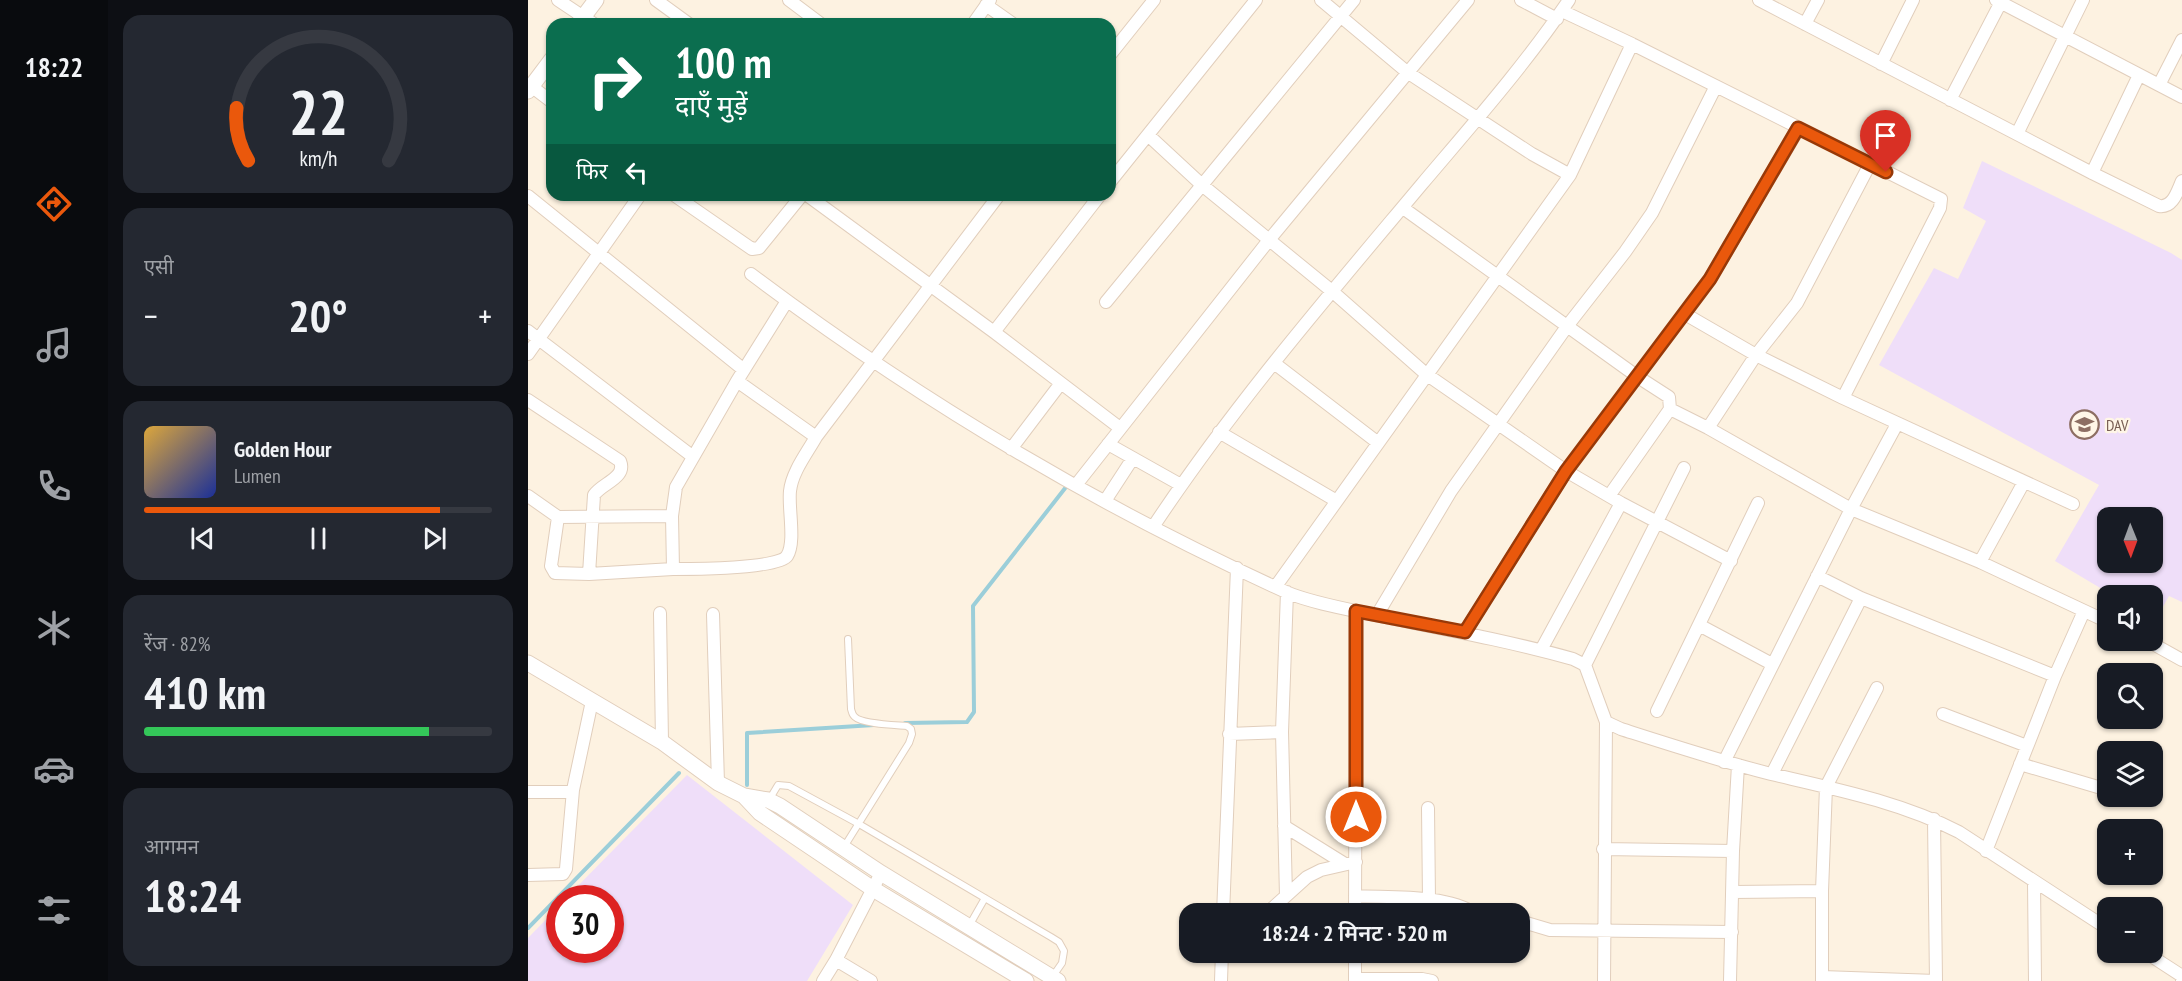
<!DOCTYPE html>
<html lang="hi">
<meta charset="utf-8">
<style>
:root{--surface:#171b24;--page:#242831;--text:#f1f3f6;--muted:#9ea1a6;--line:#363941;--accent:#ea580c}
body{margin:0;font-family:"PT Sans Narrow","Noto Sans Devanagari",sans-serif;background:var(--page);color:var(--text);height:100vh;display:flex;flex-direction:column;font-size:22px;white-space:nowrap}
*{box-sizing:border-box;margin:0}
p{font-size:20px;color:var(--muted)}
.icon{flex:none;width:33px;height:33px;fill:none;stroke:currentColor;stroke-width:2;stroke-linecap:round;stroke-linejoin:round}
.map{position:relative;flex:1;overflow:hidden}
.drawer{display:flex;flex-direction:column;gap:15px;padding:15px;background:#0d0f14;width:420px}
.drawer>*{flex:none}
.top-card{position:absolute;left:18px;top:18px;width:570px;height:183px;border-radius:18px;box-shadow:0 2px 4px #0004;background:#0b6e4f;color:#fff;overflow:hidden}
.needle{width:39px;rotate:179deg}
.tools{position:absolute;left:1569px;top:507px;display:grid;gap:12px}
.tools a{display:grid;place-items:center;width:66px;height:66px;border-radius:12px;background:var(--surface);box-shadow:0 2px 4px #0004;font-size:30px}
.speed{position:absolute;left:18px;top:885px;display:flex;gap:12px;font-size:30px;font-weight:700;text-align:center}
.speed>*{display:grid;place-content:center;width:78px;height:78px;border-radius:50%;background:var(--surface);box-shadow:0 2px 4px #0004;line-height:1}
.speed .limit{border:9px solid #d22;background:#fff;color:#111}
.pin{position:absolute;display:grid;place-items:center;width:51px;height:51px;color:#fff;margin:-62px -26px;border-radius:50% 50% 50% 0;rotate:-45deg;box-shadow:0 0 6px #0007}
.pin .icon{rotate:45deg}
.me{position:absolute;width:66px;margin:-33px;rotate:0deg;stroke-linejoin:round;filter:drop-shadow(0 0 4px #0008)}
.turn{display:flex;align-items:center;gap:21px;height:126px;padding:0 30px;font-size:27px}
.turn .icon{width:78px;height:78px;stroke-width:2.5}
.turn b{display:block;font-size:42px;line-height:51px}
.then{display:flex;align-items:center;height:57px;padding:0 30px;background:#0003;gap:12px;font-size:22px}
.big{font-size:45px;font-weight:600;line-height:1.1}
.drawer .card{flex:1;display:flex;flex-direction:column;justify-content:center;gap:9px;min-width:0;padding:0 21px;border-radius:18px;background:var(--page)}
.drawer .dial{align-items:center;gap:0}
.dial svg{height:156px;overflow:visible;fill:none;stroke:var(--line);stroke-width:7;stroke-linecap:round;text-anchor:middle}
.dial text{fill:var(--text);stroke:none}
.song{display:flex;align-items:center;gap:18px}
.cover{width:72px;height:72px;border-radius:9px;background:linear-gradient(135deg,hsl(40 70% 55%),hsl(230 70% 35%))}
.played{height:6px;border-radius:3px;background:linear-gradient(90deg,var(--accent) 85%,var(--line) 85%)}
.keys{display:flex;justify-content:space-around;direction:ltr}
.heat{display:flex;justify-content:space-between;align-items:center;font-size:33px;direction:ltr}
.charge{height:9px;border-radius:4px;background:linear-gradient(90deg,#34c759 82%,var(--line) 0)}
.trip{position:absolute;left:651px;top:903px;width:351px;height:60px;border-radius:18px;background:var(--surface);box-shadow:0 2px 4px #0004;font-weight:600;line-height:60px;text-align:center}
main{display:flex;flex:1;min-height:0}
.dock{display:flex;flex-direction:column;width:108px;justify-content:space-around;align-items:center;background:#090b0e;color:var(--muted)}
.dock .icon{width:42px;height:42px}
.dock .selected{color:var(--accent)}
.dock b{font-size:27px;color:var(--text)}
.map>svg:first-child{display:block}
</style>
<main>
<nav class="dock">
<b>18:22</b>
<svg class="icon selected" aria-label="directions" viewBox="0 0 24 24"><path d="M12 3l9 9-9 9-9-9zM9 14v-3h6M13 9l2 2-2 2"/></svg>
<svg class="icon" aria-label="music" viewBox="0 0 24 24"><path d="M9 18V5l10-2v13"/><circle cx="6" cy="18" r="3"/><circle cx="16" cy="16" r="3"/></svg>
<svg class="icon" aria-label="phone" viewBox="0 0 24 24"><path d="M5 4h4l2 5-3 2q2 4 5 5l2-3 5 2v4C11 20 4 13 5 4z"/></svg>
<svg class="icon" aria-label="climate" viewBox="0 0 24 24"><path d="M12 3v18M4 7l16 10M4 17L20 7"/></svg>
<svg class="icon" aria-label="car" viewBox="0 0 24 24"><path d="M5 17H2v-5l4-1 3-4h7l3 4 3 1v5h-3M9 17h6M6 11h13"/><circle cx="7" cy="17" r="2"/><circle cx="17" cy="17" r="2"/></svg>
<svg class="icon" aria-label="filters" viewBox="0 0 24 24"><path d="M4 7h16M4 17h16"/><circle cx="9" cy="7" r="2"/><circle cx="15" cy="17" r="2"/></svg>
</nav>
<section class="drawer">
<div class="card dial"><svg viewBox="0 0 100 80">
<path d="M14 69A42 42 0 1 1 86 69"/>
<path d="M14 69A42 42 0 0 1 8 42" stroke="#ea580c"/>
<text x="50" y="56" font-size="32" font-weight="700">22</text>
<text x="50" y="72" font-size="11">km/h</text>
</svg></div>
<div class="card"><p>एसी</p>
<div class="heat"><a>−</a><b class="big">20°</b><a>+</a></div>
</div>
<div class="card">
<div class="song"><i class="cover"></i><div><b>Golden Hour</b><p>Lumen</p></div></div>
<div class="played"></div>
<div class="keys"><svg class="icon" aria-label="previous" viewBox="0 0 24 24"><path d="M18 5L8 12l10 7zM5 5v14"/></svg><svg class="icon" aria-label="pause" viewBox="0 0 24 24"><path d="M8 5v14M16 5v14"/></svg><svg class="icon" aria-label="next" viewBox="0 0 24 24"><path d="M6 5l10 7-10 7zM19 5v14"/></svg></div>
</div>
<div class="card"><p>रेंज · 82%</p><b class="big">410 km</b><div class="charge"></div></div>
<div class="card"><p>आगमन</p><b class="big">18:24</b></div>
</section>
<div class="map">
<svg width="1654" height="981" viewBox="0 0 1654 981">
<rect width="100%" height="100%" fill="#fdf2e1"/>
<path fill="#efdef9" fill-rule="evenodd" d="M1454,161L1643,253L1654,260V602L1641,596L1627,621L1625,620L1624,596L1584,595L1527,561L1571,485L1351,365L1406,268L1430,279L1458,221L1435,208ZM1580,518H1624V562H1580Z
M159,775L325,905L279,981H0V938L31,906L32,950H82V898H38Z"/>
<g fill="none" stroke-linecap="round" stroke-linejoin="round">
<path stroke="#9bced9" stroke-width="4" d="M377,723L439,722L446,712L445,606L538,487
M219,785V733L346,725
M0,928L151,773"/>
<defs>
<path id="service" d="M241,800L250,785L261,786L331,824L523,937L531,942L536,951L534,963L525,976
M316,847L381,743L384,734L383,729L379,726C368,725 334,724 327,717C324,715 324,712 323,709L320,639
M441,926L457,898"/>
<path id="minor" d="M30,0L66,24
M128,0L161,24
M261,0L293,24
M793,0L879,72L1004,154L1042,175
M993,0L1029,19
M1231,0L1564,173L1631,206C1645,208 1649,192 1654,181
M1468,0L1654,97
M458,5L485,24
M1034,11L1104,44L1413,199L1412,208L1315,398
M445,24L462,0
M1277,24L1290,0
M582,55L626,0
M1353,64L1385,0
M1631,85L1654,40
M3,86L24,102
M1422,100L1474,0
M1489,134L1555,0
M620,135L674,185L805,292L898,374L1038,471L1093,503L1203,561
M1564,173L1611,75
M582,182L728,0
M146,195L224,249L231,248L274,195
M279,195L466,332L592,428
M0,196L216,370
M875,208L1110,377L1141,397L1142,409L1081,496
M223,274C389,399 569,506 758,592C783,603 824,610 852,616C916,629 981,641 1045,659L1057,665L1078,722L1093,729C1143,745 1192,761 1243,774C1307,789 1372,802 1431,832L1580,929
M259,301L209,381L148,487L144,516L145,569C164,569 251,569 259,556C268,542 260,508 262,491C264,472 279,453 288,437L471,195
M578,302L826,0
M1157,314L1228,355L1315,398L1545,504
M0,331L164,456
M466,332L572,195
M0,354L112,195
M746,363L849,442
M209,381L288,437
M0,400L92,461C99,478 74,483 66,495L61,574
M1142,409L1180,428L1323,509L1452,562L1580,622
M1180,428L1228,355L1269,303L1342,164
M691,432L807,500
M580,444L653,485
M483,449L533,383
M548,485L741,240L940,0
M0,496L30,517L23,566L27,573L61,574L145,569
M577,501L605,458
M30,517L144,516
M625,527C705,406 801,295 894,184C944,125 997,65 1041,0
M1452,562L1496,482
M1289,576L1333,598L1527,676
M748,586L1042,175L1104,44
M132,613L134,742
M185,614L190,783
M849,615L923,491L1040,325L1097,252L1124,213L1188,86
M1171,625L1244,664
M937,632L1038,471L1182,279L1271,128
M1618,640L1654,660
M1013,650L1093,503
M1057,665L1156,468
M1129,711L1230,503
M1415,714L1499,746
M701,734L754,732
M1196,762L1323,509L1369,424
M1492,764L1580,790
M1244,774L1333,598
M0,792H40L45,790L64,701
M1600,796L1609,799
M900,808L901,900
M1406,819L1408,981
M756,826L817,864
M1075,849L1205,851
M1458,851L1527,676L1556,611
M0,875L35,874L38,869L45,790
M1506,882L1507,981
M1205,892L1294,891
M758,896L754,732L759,592
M827,896C864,898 917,894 948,914
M695,914L709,568
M738,914L779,877L793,870L828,862
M827,914L828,611
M992,921L1022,930L1204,932
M1617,952L1654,976V981
M308,960L343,981
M1294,977L1408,981
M827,979H894L904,981
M295,981L308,960L353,873
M693,981L694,952
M827,981V952
M1076,981L1078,722
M1202,981L1205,851L1210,765
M1294,981V891L1298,787L1349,688"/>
<path id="tertiary" d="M50,24L68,0
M0,91L24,59
M0,663L134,742L190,783L216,796L240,800L252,806L353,873L530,981
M216,796L232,813L345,889L498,981"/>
</defs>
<use href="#service" stroke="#e1cebc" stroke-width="8"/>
<use href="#minor" stroke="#e1cebc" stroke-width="14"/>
<use href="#tertiary" stroke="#e1cebc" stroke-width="17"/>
<use href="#service" stroke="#fff" stroke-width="6"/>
<use href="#minor" stroke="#fff" stroke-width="12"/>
<use href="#tertiary" stroke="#fff" stroke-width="15"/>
</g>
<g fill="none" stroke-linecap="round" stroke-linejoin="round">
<defs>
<path id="route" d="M828,817V611L937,632L1038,471L1182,279L1270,128L1358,172"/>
</defs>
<use href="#route" stroke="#983908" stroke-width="15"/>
<use href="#route" stroke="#ea580c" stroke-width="10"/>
</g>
<defs>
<symbol id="school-ring" viewBox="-11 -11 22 22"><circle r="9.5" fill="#fff6e7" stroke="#8d6e63" stroke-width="1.5"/><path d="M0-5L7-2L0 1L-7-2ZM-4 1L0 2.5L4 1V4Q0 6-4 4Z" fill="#8d6e63"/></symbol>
</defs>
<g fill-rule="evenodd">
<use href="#school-ring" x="1540" y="408" width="33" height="33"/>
</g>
<g text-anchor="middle" stroke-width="4.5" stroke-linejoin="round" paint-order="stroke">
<g font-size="16" fill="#785e54" stroke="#fff6e7" text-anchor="start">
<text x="1578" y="431">DAV</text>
</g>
</g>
</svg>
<div class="tools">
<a><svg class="needle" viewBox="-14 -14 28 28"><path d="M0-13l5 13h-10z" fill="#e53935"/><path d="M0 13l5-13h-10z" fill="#9ea1a6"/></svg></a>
<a><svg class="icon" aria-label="sound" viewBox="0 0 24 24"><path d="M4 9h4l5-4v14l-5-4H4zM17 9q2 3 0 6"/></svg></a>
<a><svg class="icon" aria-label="search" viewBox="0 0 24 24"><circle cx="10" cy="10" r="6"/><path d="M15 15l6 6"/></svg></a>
<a><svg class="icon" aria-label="layers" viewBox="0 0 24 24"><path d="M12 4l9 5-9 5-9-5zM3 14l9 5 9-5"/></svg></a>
<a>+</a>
<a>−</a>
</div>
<div class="speed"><div class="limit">30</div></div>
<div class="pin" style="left:1358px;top:172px;background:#d93025"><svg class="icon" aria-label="arrive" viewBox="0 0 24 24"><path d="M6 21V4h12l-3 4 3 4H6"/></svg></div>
<svg class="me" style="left:828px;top:817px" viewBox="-20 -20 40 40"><circle r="17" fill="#ea580c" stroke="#fff" stroke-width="3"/><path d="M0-11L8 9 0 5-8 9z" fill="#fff"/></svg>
<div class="trip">18:24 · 2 मिनट · 520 m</div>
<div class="top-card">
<div class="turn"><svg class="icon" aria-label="right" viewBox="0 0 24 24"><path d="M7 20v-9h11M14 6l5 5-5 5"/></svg><div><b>100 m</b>दाएँ मुड़ें</div></div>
<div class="then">फिर<svg class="icon" aria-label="left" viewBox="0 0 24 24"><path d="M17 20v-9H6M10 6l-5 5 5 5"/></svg></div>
</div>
</div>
</main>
